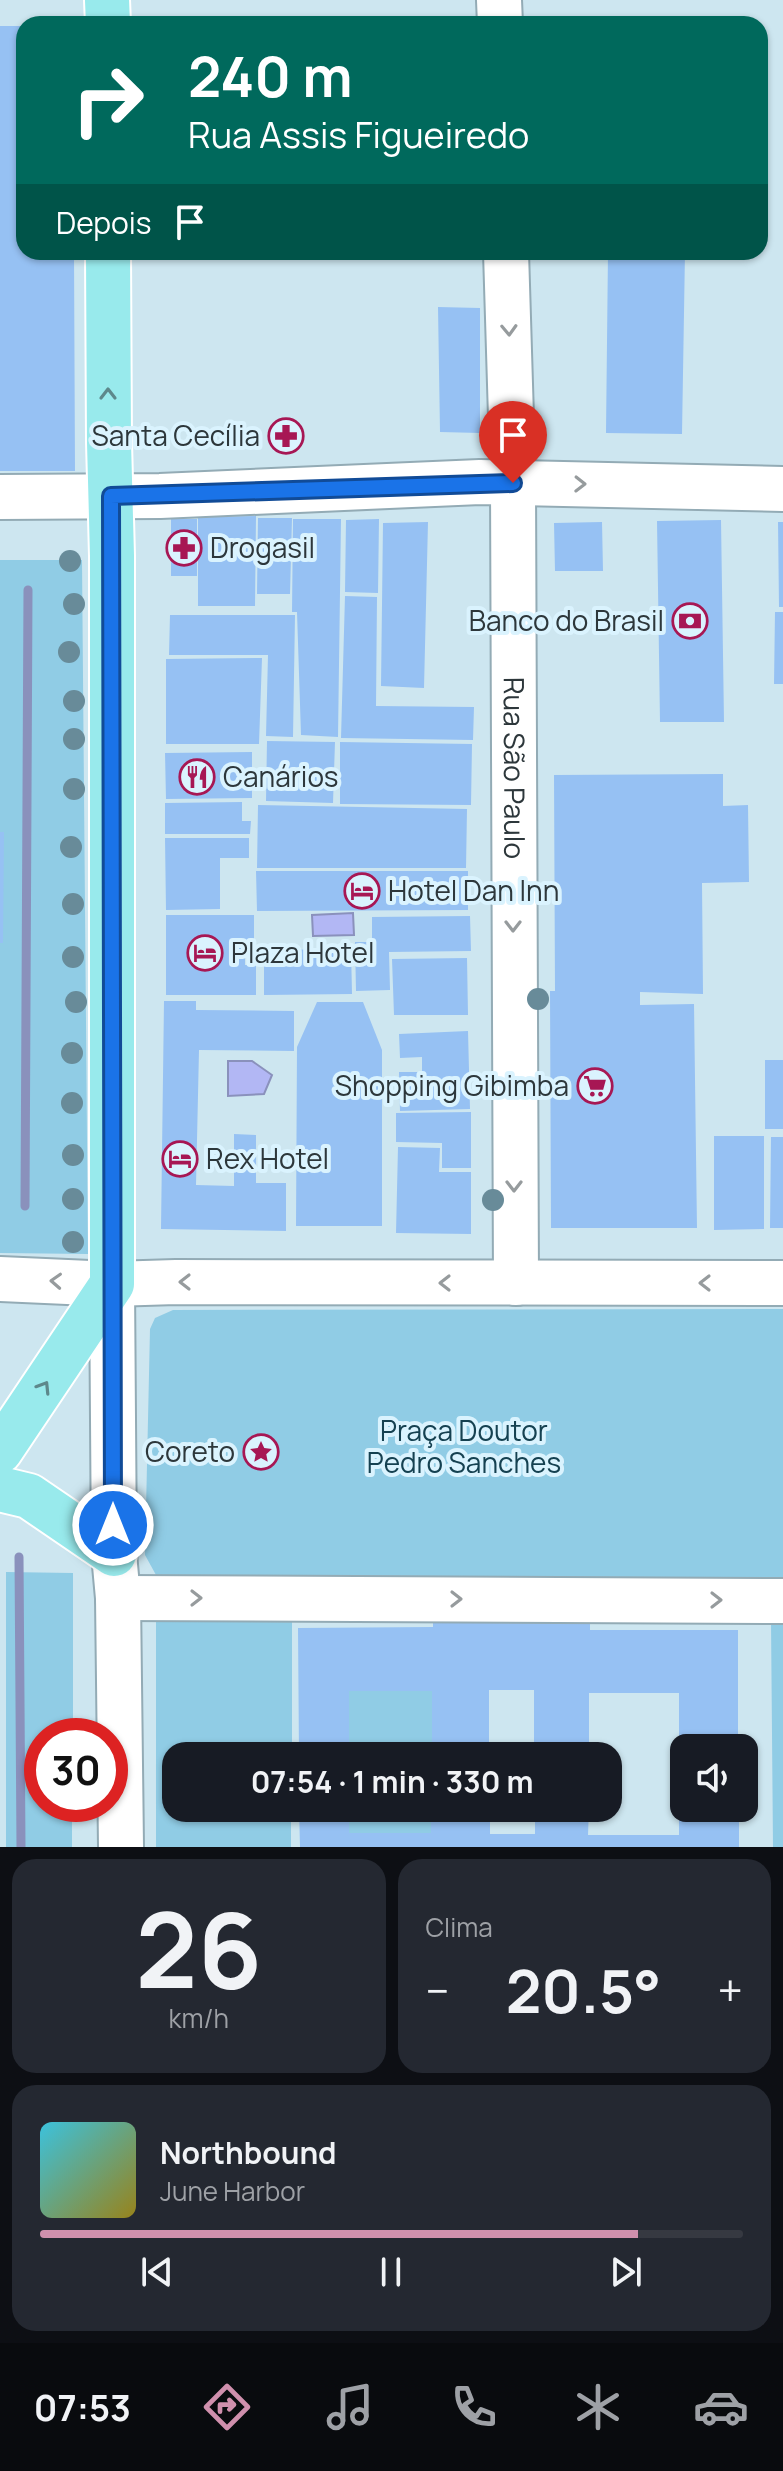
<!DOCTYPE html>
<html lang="pt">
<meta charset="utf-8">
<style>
:root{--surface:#171b24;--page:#242831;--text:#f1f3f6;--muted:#9ea1a6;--line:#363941;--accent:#d090ad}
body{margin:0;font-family:Manrope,sans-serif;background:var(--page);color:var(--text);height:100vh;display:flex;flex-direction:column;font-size:30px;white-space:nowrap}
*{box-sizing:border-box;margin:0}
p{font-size:26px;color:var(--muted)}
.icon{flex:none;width:44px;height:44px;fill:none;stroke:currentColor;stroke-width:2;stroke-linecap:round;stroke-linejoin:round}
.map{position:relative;height:1847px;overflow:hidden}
.sheet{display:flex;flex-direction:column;gap:12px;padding:12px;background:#0d0f14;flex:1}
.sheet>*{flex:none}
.banner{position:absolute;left:16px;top:16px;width:752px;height:244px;border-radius:24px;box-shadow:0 2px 6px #0004;background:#00695c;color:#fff;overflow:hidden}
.controls{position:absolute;left:670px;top:1734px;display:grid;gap:16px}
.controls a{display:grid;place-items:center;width:88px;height:88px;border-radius:16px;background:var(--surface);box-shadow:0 2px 6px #0004;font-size:40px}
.speed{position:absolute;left:24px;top:1718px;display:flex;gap:16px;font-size:40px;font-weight:700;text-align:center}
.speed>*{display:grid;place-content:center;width:104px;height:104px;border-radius:50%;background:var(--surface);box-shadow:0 2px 6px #0004;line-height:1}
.speed .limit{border:12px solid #d22;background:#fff;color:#111}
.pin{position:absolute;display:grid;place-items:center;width:68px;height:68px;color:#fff;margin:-82px -34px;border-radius:50% 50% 50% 0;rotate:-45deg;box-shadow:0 0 8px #0007}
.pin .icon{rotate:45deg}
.me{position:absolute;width:88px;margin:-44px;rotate:0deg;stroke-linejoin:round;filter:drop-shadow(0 0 6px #0008)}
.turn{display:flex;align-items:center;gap:28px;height:168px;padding:0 40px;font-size:36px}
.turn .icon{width:104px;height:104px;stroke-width:2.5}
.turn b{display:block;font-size:56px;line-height:68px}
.then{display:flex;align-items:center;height:76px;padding:0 40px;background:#0003;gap:16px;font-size:30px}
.big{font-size:60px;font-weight:700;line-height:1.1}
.sheet .tile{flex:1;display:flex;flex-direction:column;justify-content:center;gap:12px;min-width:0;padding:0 28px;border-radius:24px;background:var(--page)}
.sheet .dial{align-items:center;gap:0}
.dial b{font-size:104px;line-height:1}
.song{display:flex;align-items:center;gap:24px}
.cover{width:96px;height:96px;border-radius:12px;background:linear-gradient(135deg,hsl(190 70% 55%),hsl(50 70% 35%))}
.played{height:8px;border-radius:4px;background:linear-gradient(90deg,var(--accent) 85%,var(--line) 85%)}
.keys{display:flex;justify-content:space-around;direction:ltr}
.heat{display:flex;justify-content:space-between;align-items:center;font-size:44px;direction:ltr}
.sheet .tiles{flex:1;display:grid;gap:12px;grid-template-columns:1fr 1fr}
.tile:last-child{grid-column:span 2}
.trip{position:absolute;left:162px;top:1742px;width:460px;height:80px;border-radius:24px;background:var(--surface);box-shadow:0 2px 6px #0004;font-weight:700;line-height:80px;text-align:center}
.menu{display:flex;height:128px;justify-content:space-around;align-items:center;background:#090b0e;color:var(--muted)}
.menu .icon{width:56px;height:56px}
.menu .active{color:var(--accent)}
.menu b{font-size:36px;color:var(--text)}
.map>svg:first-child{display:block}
</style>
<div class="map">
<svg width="783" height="1847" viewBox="0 0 783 1847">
<rect width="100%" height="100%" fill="#cde6f0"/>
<path fill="#90cce5" d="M0,560H82L88,1254L0,1253Z
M783,1309V1584L170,1583L156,1575L145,1555L150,1329L155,1318L173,1310Z
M6,1572L73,1573V1736H42V1804H72V1847H6Z
M156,1616H292V1756H176V1808H291V1847H156Z
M771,1621H783V1847H773Z
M349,1691H432V1756H349Z
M349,1808H431V1833H349Z"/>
<path fill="#b2b7f4" stroke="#8a91bc" stroke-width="2" d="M353,913L354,935L313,936L312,915Z
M228,1061H252L272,1075L264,1094L228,1096Z"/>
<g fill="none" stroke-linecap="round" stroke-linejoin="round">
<path stroke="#8a91bc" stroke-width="9" d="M25,1206L28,590
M19,1557L21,1847"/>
</g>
<path fill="#96c1f3" d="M0,26H24V252H74L75,471H0Z
M608,252H685L682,434L606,433Z
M438,307L480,308V433L440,432Z
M256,516L255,606H198V517Z
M258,518H292L290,594H257Z
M171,519H197V576H171Z
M293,519H341L338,737L301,735L297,612H292Z
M379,519L378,593L345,592L346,520Z
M721,520L724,722H660L657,521Z
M428,522L424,688L381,686L383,523Z
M602,522L603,571H555L554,523Z
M778,522H783V607H779Z
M345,596L377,597L376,706L474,707L473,740L341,738Z
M775,612H783V684H774Z
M170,615H295L293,737L266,736L268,655H169Z
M262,658L259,744H166V659Z
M267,741L335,742L333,803L266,801Z
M340,742L472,744L471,805L340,804Z
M252,752V798L166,799L165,753Z
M723,774V806L748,805L749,882L702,883L703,994L640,992V1005L694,1004L697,1228H551L550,991H555L554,775Z
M242,802V821H251L250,834H165V803Z
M258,805L467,809L466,868H257Z
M0,832H4L3,943H0Z
M165,838H249V858H220V909L166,910Z
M256,871H468V910L257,911Z
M166,915H254V941L245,940V965H256V995H166Z
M470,916L471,951L389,952L390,990L356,991L355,942H372V917Z
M351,949L352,994L264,995V950Z
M467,958L468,1015H394L392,959Z
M164,1001H196V1010L294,1011V1051L199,1050L196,1185L234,1186V1134L256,1135V1183H286V1231L161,1229Z
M317,1002H363L382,1050V1226H296L297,1047Z
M468,1031L470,1109L400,1111L399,1072H422V1057L400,1058L399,1034Z
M765,1060H783V1129H765Z
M471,1112V1168H442V1143L396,1142V1113Z
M714,1136H764V1229L714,1230Z
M771,1137H783V1228H770Z
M398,1147L440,1148L439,1172H471V1234L396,1233Z
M433,1617L590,1618V1630H738V1748H684V1808H739V1847H300L299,1808H349V1833H431V1808H490V1834H535V1808H589L588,1835H679V1693H589V1756H534V1690H489V1756H432V1691H349V1756H299L298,1628L433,1627Z"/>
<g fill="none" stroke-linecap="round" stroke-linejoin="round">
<defs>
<g id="minor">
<path d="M499,0L500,24"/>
<path id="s1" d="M506,252L513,483L516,1283"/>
<path d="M0,497L160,496L480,482L783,489"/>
<path d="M0,1279L112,1284L176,1282L783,1283"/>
<path d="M112,1284L114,1554L118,1598L121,1847"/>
<path d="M118,1598L783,1601"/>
</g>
<path id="major" d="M107,0L108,24
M0,1451L112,1284V556L109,442L108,252
M0,1489L29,1496L114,1554"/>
</defs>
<use href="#minor" stroke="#93abb5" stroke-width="48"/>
<use href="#major" stroke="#fff" stroke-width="48"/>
<use href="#minor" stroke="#fff" stroke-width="44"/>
<use href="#major" stroke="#98eaec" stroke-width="44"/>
</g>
<g fill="#688b99">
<circle cx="70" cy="561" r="11"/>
<circle cx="74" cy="604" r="11"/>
<circle cx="69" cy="652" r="11"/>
<circle cx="74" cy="701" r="11"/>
<circle cx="74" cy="739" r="11"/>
<circle cx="74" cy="789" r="11"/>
<circle cx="71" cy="847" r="11"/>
<circle cx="73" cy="904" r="11"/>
<circle cx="73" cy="957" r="11"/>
<circle cx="538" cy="999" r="11"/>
<circle cx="76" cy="1002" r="11"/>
<circle cx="72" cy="1053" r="11"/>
<circle cx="72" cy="1103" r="11"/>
<circle cx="73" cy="1155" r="11"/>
<circle cx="73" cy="1199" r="11"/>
<circle cx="493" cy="1200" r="11"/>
<circle cx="73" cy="1242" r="11"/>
</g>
<defs><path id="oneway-chevron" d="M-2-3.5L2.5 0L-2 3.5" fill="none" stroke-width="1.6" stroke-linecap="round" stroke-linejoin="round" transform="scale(2)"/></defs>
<g stroke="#969b9d">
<use href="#oneway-chevron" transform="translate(509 330) rotate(88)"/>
<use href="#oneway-chevron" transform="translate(580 484) rotate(1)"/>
<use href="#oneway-chevron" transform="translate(513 926) rotate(90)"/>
<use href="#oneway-chevron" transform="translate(514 1186) rotate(90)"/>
<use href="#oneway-chevron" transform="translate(56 1281) rotate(-177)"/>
<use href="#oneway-chevron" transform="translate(185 1282) rotate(180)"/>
<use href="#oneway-chevron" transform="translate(445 1283) rotate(-180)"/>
<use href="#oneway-chevron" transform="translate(705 1283) rotate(180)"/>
<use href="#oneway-chevron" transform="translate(196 1598)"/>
<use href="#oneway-chevron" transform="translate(456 1599)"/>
<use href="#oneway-chevron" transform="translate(716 1600)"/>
</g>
<g stroke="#5d888b">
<use href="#oneway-chevron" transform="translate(108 394) rotate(-90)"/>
<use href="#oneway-chevron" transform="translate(44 1387) rotate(-58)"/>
</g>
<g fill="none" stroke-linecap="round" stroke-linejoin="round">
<defs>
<path id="route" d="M113,1525L111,496L513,483"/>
</defs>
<use href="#route" stroke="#114b97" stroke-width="20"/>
<use href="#route" stroke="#1a73e8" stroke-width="14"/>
</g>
<defs>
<symbol id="pharmacy-ring" viewBox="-11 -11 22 22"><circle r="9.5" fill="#daf3fe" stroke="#a71754" stroke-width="1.5"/><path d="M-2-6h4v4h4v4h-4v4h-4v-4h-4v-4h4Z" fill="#a71754"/></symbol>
<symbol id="bank-ring" viewBox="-11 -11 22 22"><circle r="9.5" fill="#daf3fe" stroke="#a71754" stroke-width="1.5"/><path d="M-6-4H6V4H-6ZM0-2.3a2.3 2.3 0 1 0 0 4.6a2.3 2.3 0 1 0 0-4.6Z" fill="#a71754"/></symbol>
<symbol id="restaurant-ring" viewBox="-11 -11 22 22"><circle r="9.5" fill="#daf3fe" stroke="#a71754" stroke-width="1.5"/><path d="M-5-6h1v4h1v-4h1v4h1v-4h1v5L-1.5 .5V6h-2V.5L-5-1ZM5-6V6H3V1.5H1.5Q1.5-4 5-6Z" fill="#a71754"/></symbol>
<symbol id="hotel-ring" viewBox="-11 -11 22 22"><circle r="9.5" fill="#daf3fe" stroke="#a71754" stroke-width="1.5"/><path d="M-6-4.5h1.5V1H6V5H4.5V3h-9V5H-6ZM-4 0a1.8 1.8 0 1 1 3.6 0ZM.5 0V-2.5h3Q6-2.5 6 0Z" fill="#a71754"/></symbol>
<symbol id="supermarket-ring" viewBox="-11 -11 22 22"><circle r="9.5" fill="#daf3fe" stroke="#a71754" stroke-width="1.5"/><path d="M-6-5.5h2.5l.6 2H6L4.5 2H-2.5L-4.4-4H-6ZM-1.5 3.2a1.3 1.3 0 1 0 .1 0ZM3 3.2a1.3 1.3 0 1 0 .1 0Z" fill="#a71754"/></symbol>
<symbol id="sight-ring" viewBox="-11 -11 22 22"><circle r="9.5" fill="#daf3fe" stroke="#a71754" stroke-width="1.5"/><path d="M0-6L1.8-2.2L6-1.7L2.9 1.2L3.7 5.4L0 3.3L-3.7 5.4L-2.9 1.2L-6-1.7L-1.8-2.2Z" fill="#a71754"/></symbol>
</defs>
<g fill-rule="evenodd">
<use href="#pharmacy-ring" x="266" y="416" width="40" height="40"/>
<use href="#pharmacy-ring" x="164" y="528" width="40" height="40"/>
<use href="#bank-ring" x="670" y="601" width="40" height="40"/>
<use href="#restaurant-ring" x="177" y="757" width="40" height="40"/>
<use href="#hotel-ring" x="342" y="871" width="40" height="40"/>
<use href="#hotel-ring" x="185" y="933" width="40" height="40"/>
<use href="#supermarket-ring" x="575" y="1066" width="40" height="40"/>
<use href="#hotel-ring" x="160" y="1139" width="40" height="40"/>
<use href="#sight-ring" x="241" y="1432" width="40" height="40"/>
</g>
<g text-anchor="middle" stroke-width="8" stroke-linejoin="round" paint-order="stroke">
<g font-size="28" fill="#2d373b" stroke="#daf3fe" text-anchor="start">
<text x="260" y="446" text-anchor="end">Santa Cecília</text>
<text x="210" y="558">Drogasil</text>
<text x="664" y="631" text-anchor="end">Banco do Brasil</text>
<text x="223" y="787">Canários</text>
<text x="388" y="901">Hotel Dan Inn</text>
<text x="231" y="963">Plaza Hotel</text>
<text x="569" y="1096" text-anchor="end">Shopping Gibimba</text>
<text x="206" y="1169">Rex Hotel</text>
<text x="235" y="1462" text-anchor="end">Coreto</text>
</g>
<g font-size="28" fill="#2d373b" stroke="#daf3fe">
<text dy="10" stroke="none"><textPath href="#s1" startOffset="516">Rua São Paulo</textPath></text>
</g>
<g font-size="28" fill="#154151" stroke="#daf3fe">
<text x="464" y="1441">Praça Doutor<tspan x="464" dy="32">Pedro Sanches</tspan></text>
</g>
</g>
</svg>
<div class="controls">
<a><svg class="icon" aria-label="sound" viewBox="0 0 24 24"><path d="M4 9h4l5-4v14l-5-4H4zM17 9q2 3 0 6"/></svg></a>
</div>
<div class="speed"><div class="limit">30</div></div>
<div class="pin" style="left:513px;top:483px;background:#d93025"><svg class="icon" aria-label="arrive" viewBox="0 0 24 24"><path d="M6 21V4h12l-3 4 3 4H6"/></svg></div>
<svg class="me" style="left:113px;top:1525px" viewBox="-20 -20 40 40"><circle r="17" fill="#1a73e8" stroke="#fff" stroke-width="3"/><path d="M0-11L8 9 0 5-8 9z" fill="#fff"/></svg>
<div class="trip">07:54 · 1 min · 330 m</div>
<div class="banner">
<div class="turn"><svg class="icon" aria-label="right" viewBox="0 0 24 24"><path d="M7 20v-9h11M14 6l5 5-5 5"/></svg><div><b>240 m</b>Rua Assis Figueiredo</div></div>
<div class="then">Depois<svg class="icon" aria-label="arrive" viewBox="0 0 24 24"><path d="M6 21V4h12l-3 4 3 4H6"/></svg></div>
</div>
</div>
<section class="sheet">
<div class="tiles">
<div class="tile dial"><b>26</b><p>km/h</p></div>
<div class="tile"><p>Clima</p>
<div class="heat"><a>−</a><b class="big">20.5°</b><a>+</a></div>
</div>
<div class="tile">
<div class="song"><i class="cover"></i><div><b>Northbound</b><p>June Harbor</p></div></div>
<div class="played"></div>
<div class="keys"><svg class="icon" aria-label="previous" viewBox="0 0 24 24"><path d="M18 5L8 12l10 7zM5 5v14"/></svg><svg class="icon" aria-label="pause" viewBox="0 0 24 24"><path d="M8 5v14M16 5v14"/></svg><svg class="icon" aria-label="next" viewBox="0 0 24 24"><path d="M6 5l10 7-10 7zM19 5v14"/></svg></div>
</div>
</div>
</section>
<nav class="menu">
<b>07:53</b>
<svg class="icon active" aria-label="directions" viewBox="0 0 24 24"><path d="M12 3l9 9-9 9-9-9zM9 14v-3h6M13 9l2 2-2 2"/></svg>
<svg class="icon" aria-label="music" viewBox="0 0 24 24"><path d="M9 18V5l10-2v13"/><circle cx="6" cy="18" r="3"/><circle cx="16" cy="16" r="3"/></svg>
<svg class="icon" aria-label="phone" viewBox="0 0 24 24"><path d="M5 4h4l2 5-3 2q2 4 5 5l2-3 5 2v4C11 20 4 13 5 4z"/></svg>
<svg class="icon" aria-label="climate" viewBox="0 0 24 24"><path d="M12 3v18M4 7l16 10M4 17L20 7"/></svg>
<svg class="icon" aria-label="car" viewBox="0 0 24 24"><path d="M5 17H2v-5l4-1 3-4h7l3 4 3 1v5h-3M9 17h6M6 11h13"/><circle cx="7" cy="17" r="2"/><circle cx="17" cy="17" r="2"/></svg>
</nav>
